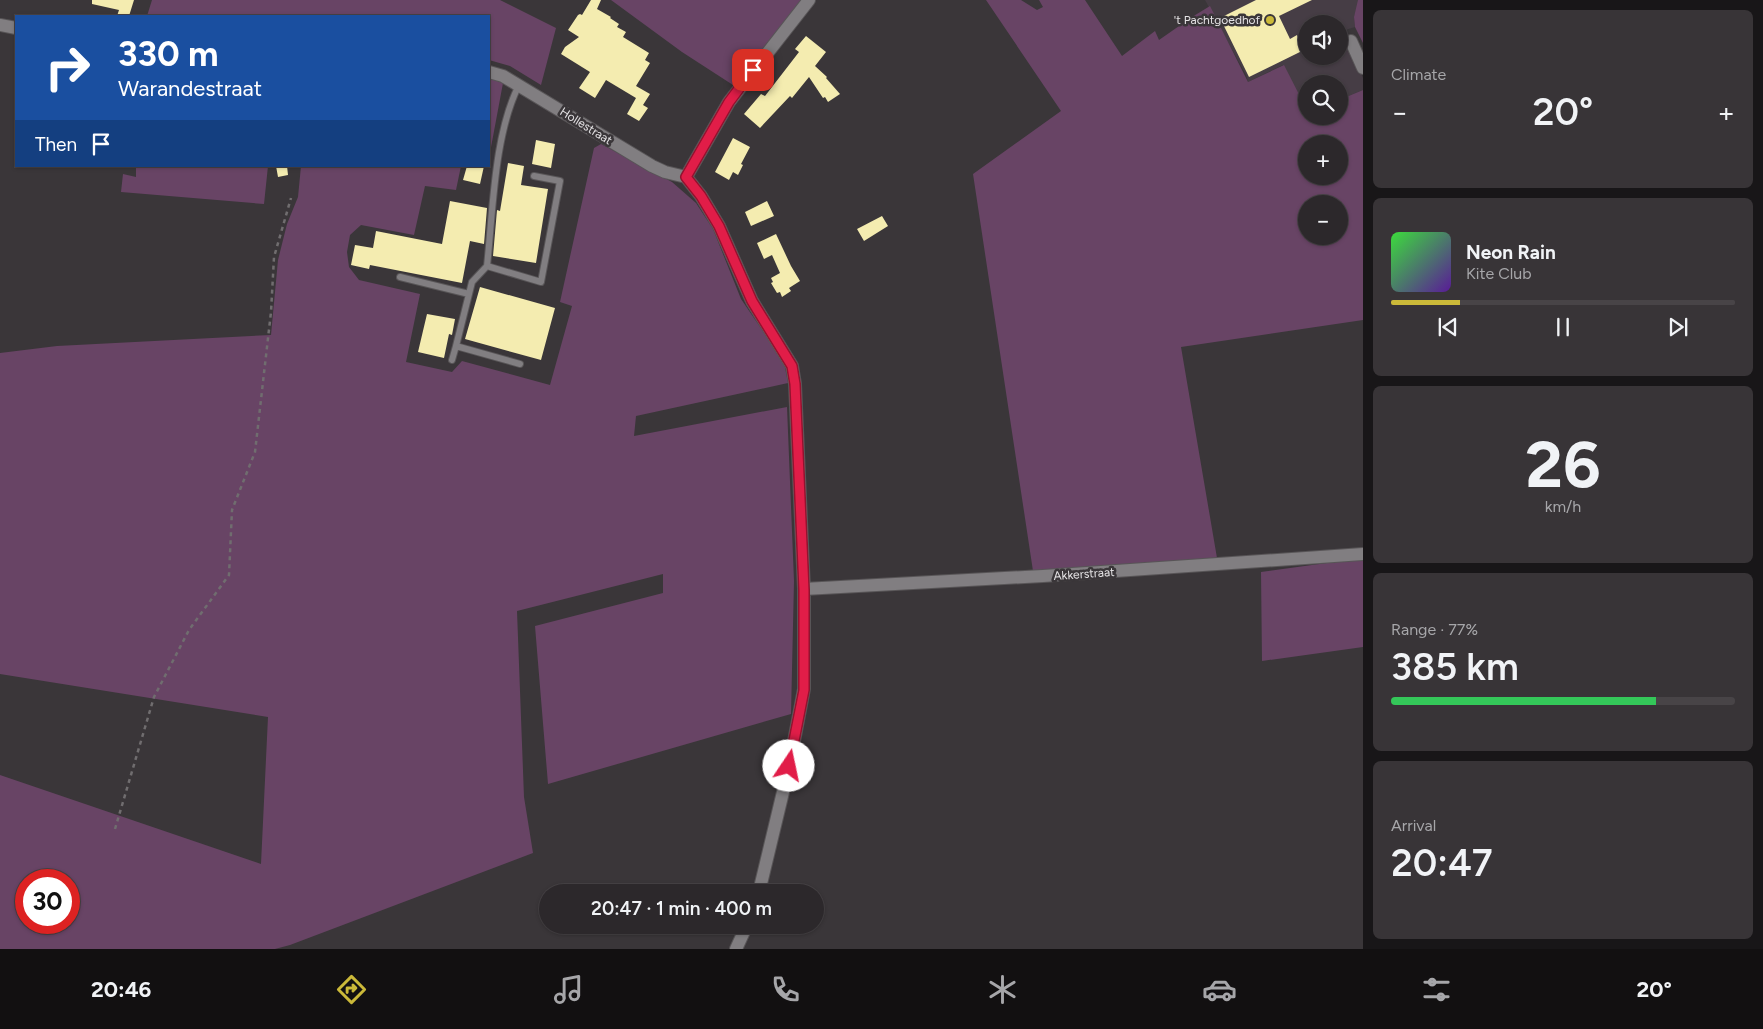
<!DOCTYPE html>
<meta charset="utf-8">
<style>
:root{--surface:#2c282b;--page:#383437;--text:#f1f3f6;--muted:#a6a6a9;--line:#484447;--accent:#cbb939}
body{margin:0;font-family:Figtree,sans-serif;background:var(--page);color:var(--text);height:100vh;display:flex;flex-direction:column;font-size:19px;white-space:nowrap}
*{box-sizing:border-box;margin:0}
p{font-size:16px;color:var(--muted)}
.icon{flex:none;width:28px;height:28px;fill:none;stroke:currentColor;stroke-width:2;stroke-linecap:round;stroke-linejoin:round}
.map{position:relative;flex:1;overflow:hidden}
.side{display:flex;flex-direction:column;gap:10px;padding:10px;background:#181618;width:400px}
.side>*{flex:none}
.hud{position:absolute;left:15px;top:15px;width:475px;height:152px;border-radius:0px;box-shadow:0 1px 4px #0004,0 0 0 1px var(--line);background:#1a4fa0;color:#fff;overflow:hidden}
.fabs{position:absolute;left:1298px;top:15px;display:grid;gap:10px}
.fabs a{display:grid;place-items:center;width:50px;height:50px;border-radius:50%;background:var(--surface);box-shadow:0 1px 4px #0004,0 0 0 1px var(--line);font-size:25px}
.speed{position:absolute;left:15px;top:869px;display:flex;gap:10px;font-size:25px;font-weight:700;text-align:center}
.speed>*{display:grid;place-content:center;width:65px;height:65px;border-radius:50%;background:var(--surface);box-shadow:0 1px 4px #0004,0 0 0 1px var(--line);line-height:1}
.speed .limit{border:8px solid #d22;background:#fff;color:#111}
.pin{position:absolute;display:grid;place-items:center;width:42px;height:42px;color:#fff;margin:-21px;border-radius:10px;box-shadow:0 2px 8px #0006}
.me{position:absolute;width:55px;margin:-28px;rotate:11deg;stroke-linejoin:round;filter:drop-shadow(0 0 4px #0008)}
.turn{display:flex;align-items:center;gap:18px;height:105px;padding:0 20px;font-size:22px}
.turn .icon{width:65px;height:65px;stroke-width:2.5}
.turn b{display:block;font-size:35px;line-height:42px}
.then{display:flex;align-items:center;height:48px;padding:0 20px;background:#0003;gap:10px;font-size:19px}
.big{font-size:38px;font-weight:600;line-height:1.1}
.side .widget{flex:1;display:flex;flex-direction:column;justify-content:center;gap:8px;min-width:0;padding:0 18px;border-radius:8px;background:var(--page)}
.side .dial{align-items:center;gap:0}
.dial b{font-size:65px;line-height:1}
.song{display:flex;align-items:center;gap:15px}
.cover{width:60px;height:60px;border-radius:8px;background:linear-gradient(135deg,hsl(120 70% 55%),hsl(270 70% 35%))}
.played{height:5px;border-radius:2px;background:linear-gradient(90deg,var(--accent) 20%,var(--line) 20%)}
.keys{display:flex;justify-content:space-around;direction:ltr}
.heat{display:flex;justify-content:space-between;align-items:center;font-size:28px;direction:ltr}
.charge{height:8px;border-radius:4px;background:linear-gradient(90deg,#34c759 77%,var(--line) 0)}
.trip{position:absolute;left:539px;top:884px;width:285px;height:50px;border-radius:25px;background:var(--surface);box-shadow:0 1px 4px #0004,0 0 0 1px var(--line);font-weight:600;line-height:50px;text-align:center}
.tabs{display:flex;height:80px;justify-content:space-around;align-items:center;background:#121011;color:var(--muted)}
.tabs .icon{width:35px;height:35px}
.tabs .on{color:var(--accent)}
.tabs b{font-size:22px;color:var(--text)}
main{display:flex;flex:1;min-height:0}
.map>svg:first-child{display:block}
</style>
<main>
<div class="map">
<svg width="1363" height="949" viewBox="0 0 1363 949">
<rect width="100%" height="100%" fill="#3a3639"/>
<path fill="#463d45" fill-rule="evenodd" d="M1205,0H1358L1359,1L1354,17L1355,27L1342,31L1363,78V90L1339,100V84H1306V108L1283,65L1248,82L1246,75ZM1306,24H1339V56H1306Z"/>
<path fill="#684465" fill-rule="evenodd" d="M152,0H500L556,28L541,85L510,66L489,60V16H147Z
M611,0H802L733,85L682,52Z
M986,0H1021L1037,10L1043,7L1039,0H1085L1122,56L1155,31L1159,40L1192,17L1210,6L1248,82L1284,65L1306,108V116H1339V100L1363,90V320L1181,347L1217,558L1033,571L973,174L1061,111ZM1306,144H1339V176H1306ZM1306,204H1339V236H1306Z
M1358,0H1363V43L1355,27L1354,17Z
M489,78L503,83L489,158Z
M601,144L672,182L696,203L713,229L741,299L784,362L788,383L636,416L634,436L787,407L794,581L791,714L548,784L535,626L663,593V574L517,611L524,797L533,853L290,945L275,949H0V775L261,864L268,717L0,674V353L57,346L271,335L278,260L287,224L298,197L301,166H461L456,190L425,186L414,235L361,225L350,235L347,252L349,267L359,280L420,294L406,362L452,372L462,361L550,385L572,306L560,302L594,148ZM26,880H69V922H26Z
M136,166H268L264,204L121,192L123,174L136,177Z
M1363,558V647L1262,661L1261,572Z"/>
<path fill="#f4ecb0" d="M92,0H134L129,16H117L119,10L92,4Z
M591,0H601L597,9L611,17L610,18L619,24L617,27L626,32L623,37L649,53L645,60L650,63L636,86L650,94L643,105L648,108L639,121L627,114L636,98L606,80L595,98L579,88L590,72L561,54L565,47L579,37L568,30L578,15L580,14L582,15Z
M1256,0H1312L1279,16L1290,39L1297,35L1304,50L1249,77L1220,18Z
M806,36L826,52L815,66L827,77L826,78L840,94L828,102L825,97L823,98L809,77L792,98L790,96L760,128L744,114L761,94L765,96L799,52L795,49Z
M733,138L750,147L741,164L743,165L738,175L733,172L729,180L715,172Z
M536,140L555,144L551,168L532,164Z
M508,163L524,166L521,185L548,189L536,263L493,256L497,210L500,211Z
M276,166H287L288,175L278,177Z
M467,166H484L480,184L463,180Z
M450,201L487,208L484,244L470,241L462,283L370,265L369,269L351,265L355,245L373,248L376,231L442,244Z
M767,201L774,216L751,226L745,212Z
M882,216L888,226L864,241L857,229Z
M776,234L791,266L800,281L789,288L791,291L782,297L780,292L777,293L771,283L773,282L771,278L780,273L772,255L764,259L757,243Z
M480,287L555,308L541,360L465,339Z
M427,314L455,319L452,335L449,334L444,358L418,352Z"/>
<g fill="none" stroke-linecap="round" stroke-linejoin="round">
<defs>
<path id="lane" d="M519,85C494,134 493,211 487,266L541,282L560,181L534,176
M487,266L472,282L456,346L520,364
M400,277L469,294
M452,360L456,346"/>
<path id="street" d="M0,25L16,28
M1351,41L1363,68
M489,72L503,76L652,166L665,172L686,177
M686,177L701,196L719,226L752,301L792,366L795,384L804,589V689L789,767L759,892
M686,177L729,102L809,0
M804,589L1043,576L1363,554
M736,949L747,925"/>
</defs>
<use href="#lane" stroke="#585557" stroke-width="8"/>
<use href="#street" stroke="#585557" stroke-width="14"/>
<path stroke="#706d6f" stroke-width="2.5" stroke-dasharray="4 4" stroke-linecap="butt" d="M115,829L154,697L189,630L229,575L232,510L255,452L271,312L274,257L291,198"/>
<use href="#lane" stroke="#817e81" stroke-width="6"/>
<use href="#street" stroke="#817e81" stroke-width="12"/>
</g>
<g fill="none" stroke-linecap="round" stroke-linejoin="round">
<defs>
<path id="route" d="M753,70L729,102L686,177L701,196L719,226L752,301L792,366L795,384L804,590V690L789,766"/>
</defs>
<use href="#route" stroke="#92132f" stroke-width="12"/>
<use href="#route" stroke="#e11d48" stroke-width="9"/>
</g>
<circle fill="#cbb939" stroke="#3a3639" stroke-width="2" cx="1270" cy="20" r="5"/>
<g text-anchor="middle" stroke-width="5" stroke-linejoin="round" paint-order="stroke">
<g font-size="12" fill="#e5e3e5" stroke="#3a3639" text-anchor="end">
<text x="1260" y="24">'t Pachtgoedhof</text>
</g>
<g font-size="12" fill="#e5e3e5" stroke="#3a3639">
<text transform="translate(586 126) rotate(32)" y="4">Hollestraat</text>
<text transform="translate(1084 574) rotate(-4)" y="4">Akkerstraat</text>
</g>
</g>
</svg>
<div class="fabs">
<a><svg class="icon" aria-label="sound" viewBox="0 0 24 24"><path d="M4 9h4l5-4v14l-5-4H4zM17 9q2 3 0 6"/></svg></a>
<a><svg class="icon" aria-label="search" viewBox="0 0 24 24"><circle cx="10" cy="10" r="6"/><path d="M15 15l6 6"/></svg></a>
<a>+</a>
<a>−</a>
</div>
<div class="speed"><div class="limit">30</div></div>
<div class="pin" style="left:753px;top:70px;background:#d93025"><svg class="icon" aria-label="arrive" viewBox="0 0 24 24"><path d="M6 21V4h12l-3 4 3 4H6"/></svg></div>
<svg class="me" style="left:789px;top:766px" viewBox="-20 -20 40 40"><circle r="19" fill="#fff"/><path d="M0-13L10 11 0 6-10 11z" fill="#e11d48"/></svg>
<div class="trip">20:47 · 1 min · 400 m</div>
<div class="hud">
<div class="turn"><svg class="icon" aria-label="right" viewBox="0 0 24 24"><path d="M7 20v-9h11M14 6l5 5-5 5"/></svg><div><b>330 m</b>Warandestraat</div></div>
<div class="then">Then<svg class="icon" aria-label="arrive" viewBox="0 0 24 24"><path d="M6 21V4h12l-3 4 3 4H6"/></svg></div>
</div>
</div>
<section class="side">
<div class="widget"><p>Climate</p>
<div class="heat"><a>−</a><b class="big">20°</b><a>+</a></div>
</div>
<div class="widget">
<div class="song"><i class="cover"></i><div><b>Neon Rain</b><p>Kite Club</p></div></div>
<div class="played"></div>
<div class="keys"><svg class="icon" aria-label="previous" viewBox="0 0 24 24"><path d="M18 5L8 12l10 7zM5 5v14"/></svg><svg class="icon" aria-label="pause" viewBox="0 0 24 24"><path d="M8 5v14M16 5v14"/></svg><svg class="icon" aria-label="next" viewBox="0 0 24 24"><path d="M6 5l10 7-10 7zM19 5v14"/></svg></div>
</div>
<div class="widget dial"><b>26</b><p>km/h</p></div>
<div class="widget"><p>Range · 77%</p><b class="big">385 km</b><div class="charge"></div></div>
<div class="widget"><p>Arrival</p><b class="big">20:47</b></div>
</section>
</main>
<nav class="tabs">
<b>20:46</b>
<svg class="icon on" aria-label="directions" viewBox="0 0 24 24"><path d="M12 3l9 9-9 9-9-9zM9 14v-3h6M13 9l2 2-2 2"/></svg>
<svg class="icon" aria-label="music" viewBox="0 0 24 24"><path d="M9 18V5l10-2v13"/><circle cx="6" cy="18" r="3"/><circle cx="16" cy="16" r="3"/></svg>
<svg class="icon" aria-label="phone" viewBox="0 0 24 24"><path d="M5 4h4l2 5-3 2q2 4 5 5l2-3 5 2v4C11 20 4 13 5 4z"/></svg>
<svg class="icon" aria-label="climate" viewBox="0 0 24 24"><path d="M12 3v18M4 7l16 10M4 17L20 7"/></svg>
<svg class="icon" aria-label="car" viewBox="0 0 24 24"><path d="M5 17H2v-5l4-1 3-4h7l3 4 3 1v5h-3M9 17h6M6 11h13"/><circle cx="7" cy="17" r="2"/><circle cx="17" cy="17" r="2"/></svg>
<svg class="icon" aria-label="filters" viewBox="0 0 24 24"><path d="M4 7h16M4 17h16"/><circle cx="9" cy="7" r="2"/><circle cx="15" cy="17" r="2"/></svg>
<b>20°</b>
</nav>
